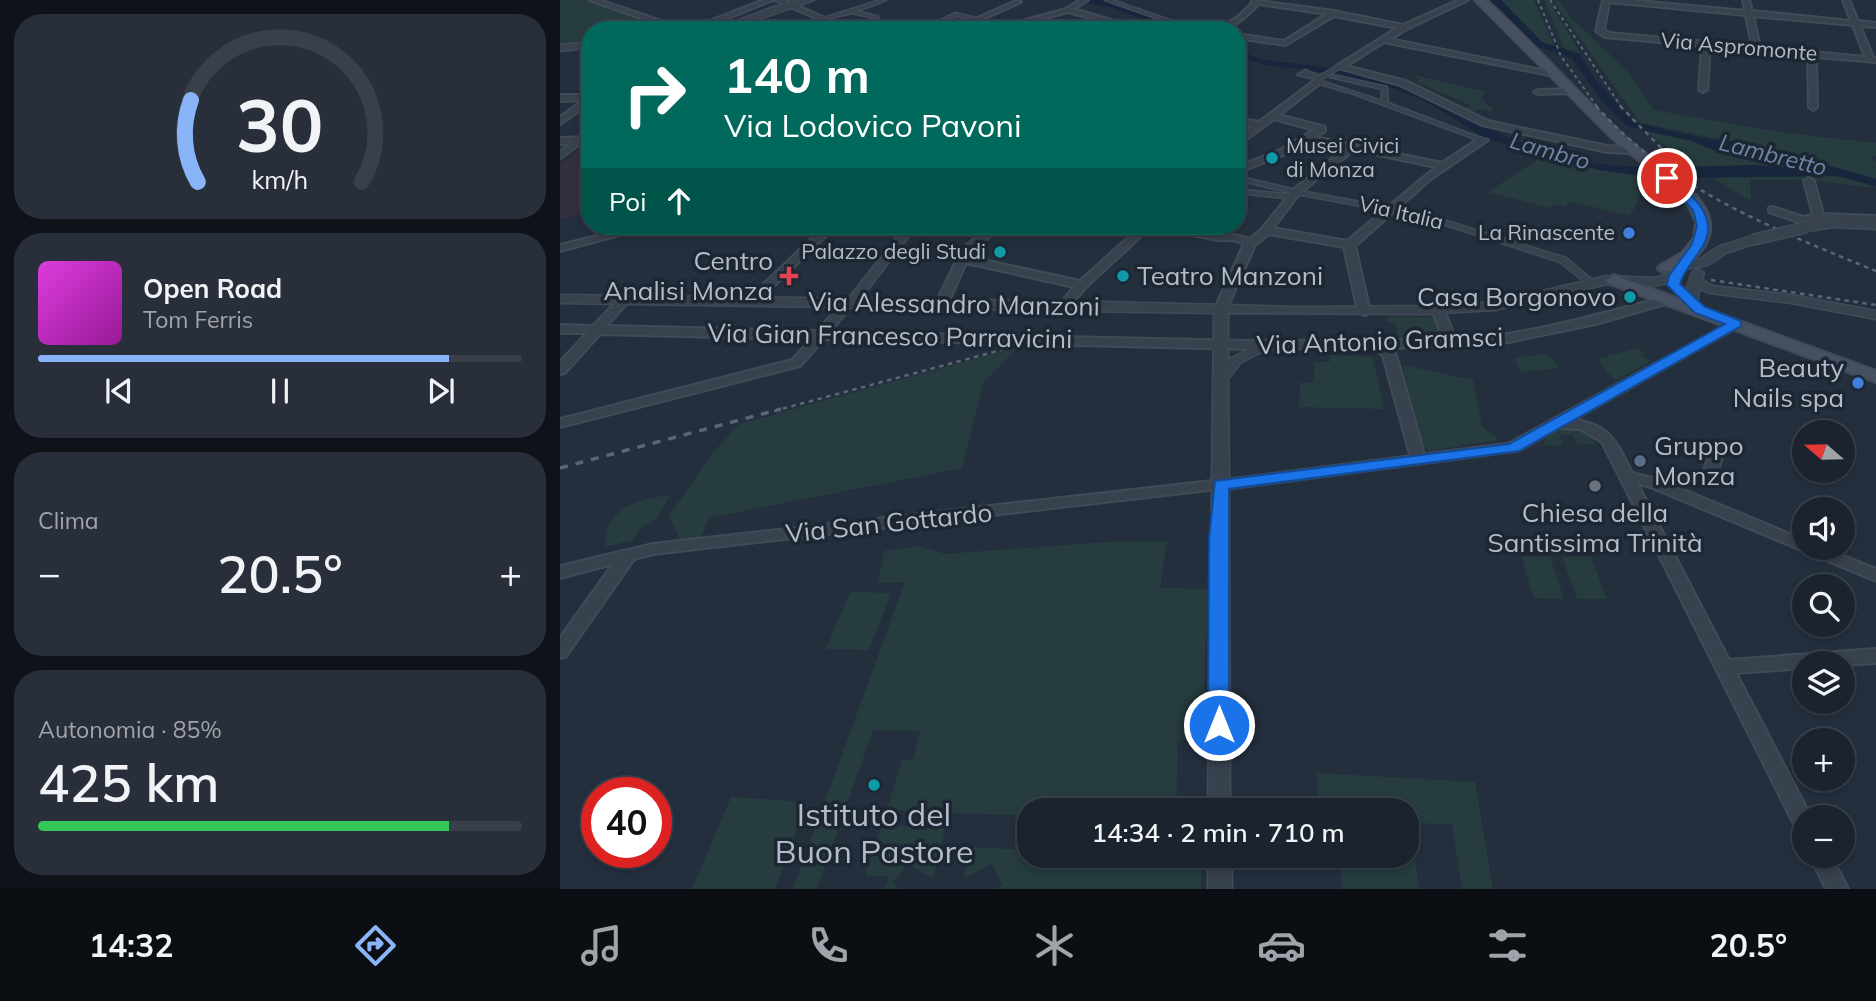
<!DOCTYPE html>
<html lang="it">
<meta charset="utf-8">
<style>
:root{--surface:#1b232e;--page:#282f3a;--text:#f1f3f6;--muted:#a0a4aa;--line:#39404a;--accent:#8ab4f8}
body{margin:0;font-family:Mulish,sans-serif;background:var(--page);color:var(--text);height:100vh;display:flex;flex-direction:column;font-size:26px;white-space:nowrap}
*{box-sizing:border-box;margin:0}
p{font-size:23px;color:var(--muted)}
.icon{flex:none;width:38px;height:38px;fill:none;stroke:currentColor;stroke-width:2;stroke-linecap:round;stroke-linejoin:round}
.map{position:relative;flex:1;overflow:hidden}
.details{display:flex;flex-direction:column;gap:14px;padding:14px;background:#0f1319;width:560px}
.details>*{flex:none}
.hud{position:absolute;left:21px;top:21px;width:665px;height:214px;border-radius:28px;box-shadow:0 4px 10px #0003,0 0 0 2px var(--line);background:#00695c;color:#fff;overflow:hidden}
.needle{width:46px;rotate:290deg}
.tools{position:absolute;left:1232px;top:420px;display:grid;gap:14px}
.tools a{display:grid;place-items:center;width:63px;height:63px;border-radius:50%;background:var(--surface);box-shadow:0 4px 10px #0003,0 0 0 2px var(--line);font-size:35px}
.speed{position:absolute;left:21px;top:777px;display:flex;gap:14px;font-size:35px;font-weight:700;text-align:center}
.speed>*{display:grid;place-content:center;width:91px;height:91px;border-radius:50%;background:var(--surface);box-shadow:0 4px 10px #0003,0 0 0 2px var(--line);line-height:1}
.speed .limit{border:10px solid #d22;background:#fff;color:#111}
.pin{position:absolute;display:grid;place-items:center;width:60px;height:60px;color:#fff;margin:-30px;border:4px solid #fff;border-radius:50%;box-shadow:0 2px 7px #0007}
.me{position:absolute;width:77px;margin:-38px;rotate:0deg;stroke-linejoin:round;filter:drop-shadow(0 0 5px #0008)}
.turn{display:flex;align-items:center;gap:24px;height:147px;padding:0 28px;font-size:32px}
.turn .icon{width:91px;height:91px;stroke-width:2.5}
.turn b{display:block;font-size:49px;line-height:60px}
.then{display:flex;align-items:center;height:66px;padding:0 28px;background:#0003;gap:14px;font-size:26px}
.big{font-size:52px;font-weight:600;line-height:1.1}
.details .widget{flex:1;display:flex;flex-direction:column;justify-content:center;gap:10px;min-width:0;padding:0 24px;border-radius:28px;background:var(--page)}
.details .dial{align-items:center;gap:0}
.dial svg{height:182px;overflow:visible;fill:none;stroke:var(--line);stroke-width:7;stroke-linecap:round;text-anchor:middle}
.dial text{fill:var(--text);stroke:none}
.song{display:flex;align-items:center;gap:21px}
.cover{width:84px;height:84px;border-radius:10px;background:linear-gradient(135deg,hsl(300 70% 55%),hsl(300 70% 35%))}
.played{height:7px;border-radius:4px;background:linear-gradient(90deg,var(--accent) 85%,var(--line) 85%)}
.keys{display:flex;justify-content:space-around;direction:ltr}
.heat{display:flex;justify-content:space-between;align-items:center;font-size:38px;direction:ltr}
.charge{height:10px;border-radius:5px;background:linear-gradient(90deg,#34c759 85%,var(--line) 0)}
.trip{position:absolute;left:457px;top:798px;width:402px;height:70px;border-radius:28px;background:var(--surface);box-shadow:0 4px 10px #0003,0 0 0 2px var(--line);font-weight:600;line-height:70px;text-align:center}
.menu{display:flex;height:112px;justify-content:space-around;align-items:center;background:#0b0e12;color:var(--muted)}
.menu .icon{width:49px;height:49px}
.menu .selected{color:var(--accent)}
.menu b{font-size:32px;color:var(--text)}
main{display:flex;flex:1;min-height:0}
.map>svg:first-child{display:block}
</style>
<main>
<section class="details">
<div class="widget dial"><svg viewBox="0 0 100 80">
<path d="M14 69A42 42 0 1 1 86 69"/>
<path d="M14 69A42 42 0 0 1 11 33" stroke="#8ab4f8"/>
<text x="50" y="56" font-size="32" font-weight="700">30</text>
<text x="50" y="72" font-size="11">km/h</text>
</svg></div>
<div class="widget">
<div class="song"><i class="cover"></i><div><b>Open Road</b><p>Tom Ferris</p></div></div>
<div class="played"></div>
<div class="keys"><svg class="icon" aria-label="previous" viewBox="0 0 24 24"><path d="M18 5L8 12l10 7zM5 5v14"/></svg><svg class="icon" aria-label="pause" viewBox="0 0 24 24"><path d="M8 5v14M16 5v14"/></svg><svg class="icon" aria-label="next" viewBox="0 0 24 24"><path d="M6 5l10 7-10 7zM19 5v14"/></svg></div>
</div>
<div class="widget"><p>Clima</p>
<div class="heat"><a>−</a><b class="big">20.5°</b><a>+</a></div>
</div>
<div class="widget"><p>Autonomia · 85%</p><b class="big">425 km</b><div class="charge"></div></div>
</section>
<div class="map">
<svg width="1316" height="889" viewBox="0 0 1316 889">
<rect width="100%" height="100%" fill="#242f3e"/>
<path fill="#32303f" d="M26,143H30V212L0,219V165Z"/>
<path fill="#263c3f" d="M0,0H22L103,26L95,30H30V42L0,45Z
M941,0H974L994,46L978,40Z
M984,0H989L1020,53L1005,49Z
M993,0L999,1L1013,20L1068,72L1094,110L1218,132L1316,143V156H1309L1316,162V179L1218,151L1080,123Z
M849,74L927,92L920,98L933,109L931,112L922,109L907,113L900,109L912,106L857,82L860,79Z
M1087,132L1132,141L1156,151L1216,156L1277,171L1191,165L1136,168Z
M983,156L1039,170L1090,177L1089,180L1095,181L1099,178L1106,186L1087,183L1070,216L1009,201L1006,207L995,204L990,208L928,192Z
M1179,175L1277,176L1293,178L1316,188L1249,180H1190L1191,201L1153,178Z
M827,317H875L880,341L839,340L836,323L828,322Z
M458,347L423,383L402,468L149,518L140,540L121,541L109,516L151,455L179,424Z
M1077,348L1084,353L1081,355L1091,361L1055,381L1037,359Z
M983,354L994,359L999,368L961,372L954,358Z
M770,355L813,357L824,409L739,407L740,383L754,382V362H770Z
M843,365L913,380L922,426L939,440L869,451L859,444Z
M1008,428L1027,432L1036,444L1018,445L1012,435H1000L1003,445H983L988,435Z
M110,495L97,518L83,526L72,540L45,547C46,541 46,530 49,524C60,503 89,498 110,495Z
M607,541L600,588L648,589L642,739L618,740L616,810H469V816L327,810L342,760L353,759L360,731L313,730L257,889H233L345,582L318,583L324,551L358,546L385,554L547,542Z
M961,556L990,557L1004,599L974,598Z
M1002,557H1031L1047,599H1017Z
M290,592L331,593L309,650L266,649Z
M757,773L915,782L933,889H902L892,824L847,823V810H837L835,803L780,801V810H759Z
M171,797L247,802L215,889H132Z
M322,825L385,828L373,879L348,864L333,883L340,889H325L329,877L305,875Z
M411,847L469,850V856H641V889H435L442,885L432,863L403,879Z
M847,847H854L859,889H782L779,858L770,856H847Z"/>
<path fill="#17263c" d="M507,0H542L630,30H613L549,7Z
M930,0H941L982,42L1019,54L1035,79L1073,122L1143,138L1186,143L1316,179V186L1277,176L1099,178L1039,170L927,139L865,101L835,89L759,72L706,65L677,56V51L705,60L770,68L840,83L876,98L954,141L1038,164L1089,168L1191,165L1271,170L1216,156L1156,151L1132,141L1067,126L1038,96L1012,58L972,45L944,18L946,14Z"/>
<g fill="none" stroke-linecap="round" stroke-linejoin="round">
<defs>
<path id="pedestrian" d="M320,0H326L297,11L319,17L307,30H302L314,18L292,13L263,20L261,19Z
M545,0H552L638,30H630Z
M395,13L421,19L419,20L396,16L366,30H360Z
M444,26L446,28L430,30V29Z
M777,66L782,67L762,79L761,81L822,101V89L770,77L773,75L827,87L828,103L926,140L921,141L794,94L756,83V79L737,75L740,73L746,74L742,72L745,70L759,76Z
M677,176L736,190L864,214L1006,258L1037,284L1036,286H1030L1000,262L861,217L736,194L677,180Z
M677,189L732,195L735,197L732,199L677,193Z"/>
<path id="minor" d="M29,0H39L125,29L116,30Z
M204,0H213L141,29L134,27Z
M215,0H224L265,18L270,30H262L260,20Z
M520,0H528L514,9L558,22L547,30H539L548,23L508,12L444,29L440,27L506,9Z
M692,0L774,11L843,25L899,0H908L847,29L830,39L996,73L1000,75L999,77L824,42L786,66L846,81L928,121L1047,146L1071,147L1076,150L1071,153L1047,152L922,125L840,85L775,67L837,28L774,16L725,45L677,38V34L724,41L767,14L699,4C686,16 673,30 656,30L679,16L692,3Z
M1043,0H1068L1185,11L1183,0H1189L1192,11L1291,21L1283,0H1289L1298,21L1316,23V27L1300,26L1313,57L1316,58V62L1256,57L1257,107L1253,110L1249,107L1248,56L1150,47L1147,90L1143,92L1139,90L1142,46L1045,37L1036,31ZM1049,2L1186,15L1192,46L1050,33L1044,30ZM1193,16L1293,25L1305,57L1200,47Z
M456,1L461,2L421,20L415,19Z
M755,80L762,82L719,115L765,127V131L755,137L882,163L920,138L928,140L872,178L795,246L810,311L808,314L804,315L798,311L784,247L709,234L695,245L667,308L665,310H657L655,308L684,244L674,240H658L601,229L596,226C617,225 636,231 656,233C668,235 677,234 689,239L700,231L733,190L785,148L749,141L726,154L677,173V167L720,150L754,130L714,119L677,146V138L693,126L677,124V118L699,122ZM794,150L876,167L787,241L713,228L739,194Z
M1016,89L1017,91L1013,93L978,94L974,92L978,90Z
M0,95H30V103L0,124V117L24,100L0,101Z
M30,137V143L0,144V138Z
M1249,178L1254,181L1263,214L1316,216V222L1274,219L1242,223L1209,212V208L1213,207L1243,217L1253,215L1244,181Z
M76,226H93L0,251V245Z
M265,226H276L196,303H188V299Z
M346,226H356L295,305L291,306L270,332L686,341L884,340L872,310L878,306L884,310L896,340C966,335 1033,316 1101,298L1107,302L1105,304L1036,324L934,345L829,348L835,354L839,365L865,458L858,462L851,458L823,356L814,348L686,349L264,339L240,366L0,427V419L232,360L251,339L40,334L5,373L0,374V362L27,333H0V325L33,326L60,298L64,297L70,300L46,326L257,331L284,301L288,300Z
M430,226H441L411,253L409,257L520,281L581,226H592L526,287L509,307H501L499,305L514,287L406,263L388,303L382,307L378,305L376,303L402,249Z
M1012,419C1051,425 1056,441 1072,473L1100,480L1244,540V548H1264L1316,569V581L1090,487L1077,483L1169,660L1316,649V663L1283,665V663H1244V668L1176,673L1251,817H1244V833L1237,830L1042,442L1020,429L999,428L992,424L999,420Z
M1159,441L1166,445L1157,473L1150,478L1145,476L1143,473L1152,445Z
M661,480L668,485L666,488L93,554L74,559L6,656L0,658V638L53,564L0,578V566L93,544Z
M1250,856H1271L1288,889H1266Z"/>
<path id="tertiary" d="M241,0H254L167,30H113L137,25L156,29L216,6Z
M30,42V48L0,51V45Z
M30,129V137L0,159V151Z
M1274,219L1316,221V229L1274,227L1247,231L1241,227L1247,223Z
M1192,236L1198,240L1196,243L1166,253L1148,265L1103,273L1097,269L1103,265L1140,259L1158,247Z
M1138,269L1144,273L1142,280L1153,286L1231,295L1316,311V319L1231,303L1150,293L1139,289L1137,306H1127L1124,295L1132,273Z
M1115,273L1121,277L1119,280L1094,286L1047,284L935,310L866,314L668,313V360L700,343L705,342L712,346L680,363L668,379L669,479L949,443L1172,321L1177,320L1184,324L959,451L669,489L670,810H648L654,313L0,303V295L505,301L740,307L866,306L935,302L1047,276L1094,278Z
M648,856H672V889H648Z"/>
<path id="secondary" d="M915,0H926C975,44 1018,94 1067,139C1093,162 1129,179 1146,210C1155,228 1149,246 1134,258C1125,265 1112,274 1101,271L1098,268L1101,265L1122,253L1134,238L1136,222L1128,205L1114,190L1052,138Z
M1054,275L1316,371V382L1048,283L1046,280Z"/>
</defs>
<use href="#pedestrian" stroke="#414a57" stroke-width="3"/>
<use href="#minor" stroke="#414a57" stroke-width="4"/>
<use href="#tertiary" stroke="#414a57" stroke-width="3"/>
<use href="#secondary" stroke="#414a57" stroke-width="4"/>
<use href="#pedestrian" fill="#38414e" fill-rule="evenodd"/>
<use href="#minor" fill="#38414e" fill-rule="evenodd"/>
<use href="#tertiary" fill="#38414e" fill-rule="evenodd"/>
<use href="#secondary" fill="#465061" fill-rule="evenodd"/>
<path stroke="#5a6575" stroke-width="2" stroke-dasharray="3.5 3.5" stroke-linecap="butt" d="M978,0L1001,56L1038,108
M990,0L1062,108"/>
<path stroke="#5a6575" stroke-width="2.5" stroke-dasharray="4.5 4.5" stroke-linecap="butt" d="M1036,106C1108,188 1218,231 1316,271
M1060,106L1109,156
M1151,280L1316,305
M214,411L456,346"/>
<path stroke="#5a6575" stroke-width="3.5" stroke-dasharray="8 8" stroke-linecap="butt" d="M0,468L221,409"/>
<defs>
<path id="tertiary-bridge" d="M1192,240L1247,227"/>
</defs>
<use href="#tertiary-bridge" stroke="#414a57" stroke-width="13" stroke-linecap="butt"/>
<use href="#tertiary-bridge" stroke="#38414e" stroke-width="10"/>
</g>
<path fill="#1a73e8" stroke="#114b97" stroke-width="2" d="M1104,175H1111C1130,194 1160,216 1143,246C1136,258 1123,271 1120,284L1145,307L1181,321V326L959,451L669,489V725L666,731L659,734L651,731L648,725L649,538L655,481L949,444L1165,324L1135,313L1107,285L1109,276L1132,244L1137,226L1133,210L1104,180Z"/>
<g fill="#0f9aa8" stroke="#1d2633" stroke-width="2.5">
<circle cx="712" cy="158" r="7"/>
<circle cx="440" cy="252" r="7"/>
<circle cx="563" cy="276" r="7"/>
<circle cx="1070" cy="297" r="7"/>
<circle cx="314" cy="785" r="7"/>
</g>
<g fill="#3f7fe0" stroke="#1d2633" stroke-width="2.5">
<circle cx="1069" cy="233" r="7"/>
<circle cx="1298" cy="383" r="7"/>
</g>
<path fill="#e0444e" stroke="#1d2633" stroke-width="2.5" d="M225.5 265.5h7v7h7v7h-7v7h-7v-7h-7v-7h7z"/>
<circle fill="#5c6f8a" stroke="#1d2633" stroke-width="2.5" cx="1080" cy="461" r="7"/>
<circle fill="#6b7280" stroke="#1d2633" stroke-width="2.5" cx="1035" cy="486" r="7"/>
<g text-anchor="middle" stroke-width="7" stroke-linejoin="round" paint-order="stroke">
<g font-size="21" fill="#b4bcc9" stroke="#1d2633">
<text transform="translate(1179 47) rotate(5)" y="7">Via Aspromonte</text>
<text transform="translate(841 213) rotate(13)" y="7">Via Italia</text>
</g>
<g font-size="21" fill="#b4bcc9" stroke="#1d2633" text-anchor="end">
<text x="726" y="153" text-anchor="start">Musei Civici<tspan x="726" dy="24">di Monza</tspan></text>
<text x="1055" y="240">La Rinascente</text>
<text x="426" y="259">Palazzo degli Studi</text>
</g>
<g font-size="23" font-style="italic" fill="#6d86a8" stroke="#1d2633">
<text transform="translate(990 151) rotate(16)" y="8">Lambro</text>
<text transform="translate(1213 155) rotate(14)" y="8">Lambretto</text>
</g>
<g font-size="26" fill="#b4bcc9" stroke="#1d2633" text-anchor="end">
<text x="213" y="270">Centro<tspan x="213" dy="30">Analisi Monza</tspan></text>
<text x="577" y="285" text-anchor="start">Teatro Manzoni</text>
<text x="1056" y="306">Casa Borgonovo</text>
<text x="1284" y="377">Beauty<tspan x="1284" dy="30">Nails spa</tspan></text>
<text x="1094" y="455" text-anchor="start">Gruppo<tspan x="1094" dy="30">Monza</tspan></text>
<text x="1035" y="522" text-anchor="middle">Chiesa della<tspan x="1035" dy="30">Santissima Trinità</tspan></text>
</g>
<g font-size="26" fill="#b4bcc9" stroke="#1d2633">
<text transform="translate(394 304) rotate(1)" y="9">Via Alessandro Manzoni</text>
<text transform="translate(330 336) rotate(1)" y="9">Via Gian Francesco Parravicini</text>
<text transform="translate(820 341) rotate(-2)" y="9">Via Antonio Gramsci</text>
<text transform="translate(329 523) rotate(-6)" y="9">Via San Gottardo</text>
</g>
<g font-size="32" fill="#b4bcc9" stroke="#1d2633">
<text x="314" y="826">Istituto del<tspan x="314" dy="37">Buon Pastore</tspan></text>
</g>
</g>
</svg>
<div class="tools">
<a><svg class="needle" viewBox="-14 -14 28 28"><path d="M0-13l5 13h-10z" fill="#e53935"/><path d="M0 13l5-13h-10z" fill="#a0a4aa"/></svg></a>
<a><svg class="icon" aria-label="sound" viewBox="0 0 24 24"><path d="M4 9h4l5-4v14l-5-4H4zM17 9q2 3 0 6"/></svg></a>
<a><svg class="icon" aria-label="search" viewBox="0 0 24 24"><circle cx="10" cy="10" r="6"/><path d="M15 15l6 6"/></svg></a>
<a><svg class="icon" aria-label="layers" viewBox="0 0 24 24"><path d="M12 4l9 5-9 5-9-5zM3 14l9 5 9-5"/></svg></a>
<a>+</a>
<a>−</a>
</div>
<div class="speed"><div class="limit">40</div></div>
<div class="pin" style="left:1107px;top:178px;background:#d93025"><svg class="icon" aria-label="arrive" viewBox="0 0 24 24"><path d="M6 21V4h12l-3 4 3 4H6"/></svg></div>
<svg class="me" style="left:659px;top:725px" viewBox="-20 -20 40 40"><circle r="17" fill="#1a73e8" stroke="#fff" stroke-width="3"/><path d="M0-11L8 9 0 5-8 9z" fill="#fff"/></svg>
<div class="trip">14:34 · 2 min · 710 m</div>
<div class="hud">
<div class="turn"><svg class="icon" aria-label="right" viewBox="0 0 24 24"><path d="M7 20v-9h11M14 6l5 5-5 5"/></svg><div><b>140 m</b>Via Lodovico Pavoni</div></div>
<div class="then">Poi<svg class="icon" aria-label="ahead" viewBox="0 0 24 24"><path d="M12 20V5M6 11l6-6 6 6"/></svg></div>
</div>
</div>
</main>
<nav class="menu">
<b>14:32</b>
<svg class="icon selected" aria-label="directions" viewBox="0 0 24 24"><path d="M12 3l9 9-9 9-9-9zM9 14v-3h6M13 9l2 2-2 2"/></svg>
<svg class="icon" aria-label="music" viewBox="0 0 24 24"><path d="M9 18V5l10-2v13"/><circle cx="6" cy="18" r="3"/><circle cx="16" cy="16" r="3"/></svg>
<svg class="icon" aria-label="phone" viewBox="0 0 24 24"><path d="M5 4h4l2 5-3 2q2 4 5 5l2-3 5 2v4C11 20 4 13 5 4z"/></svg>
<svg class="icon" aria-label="climate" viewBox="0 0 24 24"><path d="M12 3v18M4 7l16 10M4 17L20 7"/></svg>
<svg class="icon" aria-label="car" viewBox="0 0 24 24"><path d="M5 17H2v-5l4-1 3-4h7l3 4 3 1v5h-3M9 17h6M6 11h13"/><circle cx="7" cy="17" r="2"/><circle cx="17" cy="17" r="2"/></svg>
<svg class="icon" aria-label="filters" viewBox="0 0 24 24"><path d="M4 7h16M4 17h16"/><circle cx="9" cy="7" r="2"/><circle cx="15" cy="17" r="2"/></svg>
<b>20.5°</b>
</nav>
